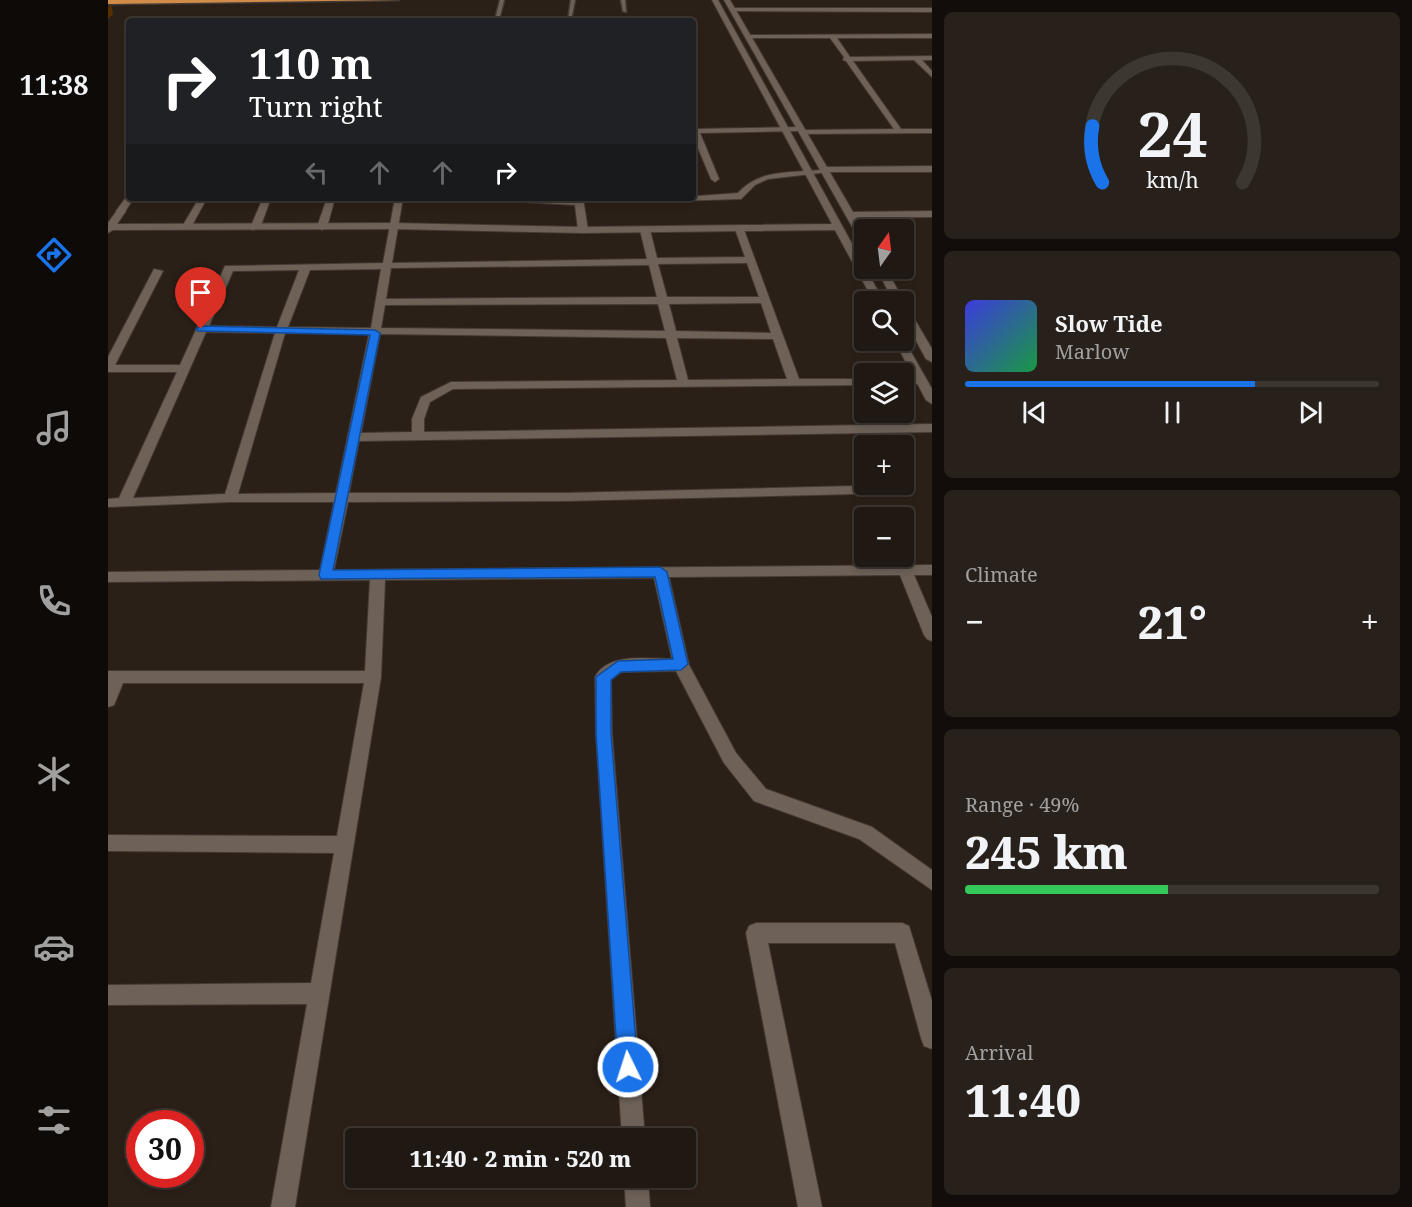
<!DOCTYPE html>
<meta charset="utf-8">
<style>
:root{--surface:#201812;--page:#28211b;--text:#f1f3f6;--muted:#a2a09f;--line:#3d3732;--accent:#1a73e8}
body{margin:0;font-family:"Noto Serif",serif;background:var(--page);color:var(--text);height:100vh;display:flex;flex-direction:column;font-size:22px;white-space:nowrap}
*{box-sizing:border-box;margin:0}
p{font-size:20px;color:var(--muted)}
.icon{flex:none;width:33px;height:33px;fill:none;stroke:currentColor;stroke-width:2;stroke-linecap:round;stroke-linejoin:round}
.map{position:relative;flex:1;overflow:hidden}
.side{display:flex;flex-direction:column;gap:12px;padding:12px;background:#120d0a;width:480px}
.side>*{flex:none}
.guide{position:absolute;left:18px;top:18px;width:570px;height:183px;border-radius:6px;box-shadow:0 3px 9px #0003,0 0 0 2px var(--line);background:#202124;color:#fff;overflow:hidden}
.needle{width:39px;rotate:14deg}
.fabs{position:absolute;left:746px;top:219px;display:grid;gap:12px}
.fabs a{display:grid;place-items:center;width:60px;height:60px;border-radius:6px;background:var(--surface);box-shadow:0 3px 9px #0003,0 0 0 2px var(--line);font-size:30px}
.speed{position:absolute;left:18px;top:1110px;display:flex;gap:12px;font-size:30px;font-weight:700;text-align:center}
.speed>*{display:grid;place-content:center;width:78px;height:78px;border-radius:50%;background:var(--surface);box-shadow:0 3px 9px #0003,0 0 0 2px var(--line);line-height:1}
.speed .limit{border:9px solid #d22;background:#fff;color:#111}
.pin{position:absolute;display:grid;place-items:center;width:51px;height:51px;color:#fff;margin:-62px -26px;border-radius:50% 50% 50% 0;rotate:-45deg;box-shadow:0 0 6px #0007}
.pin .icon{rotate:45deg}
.me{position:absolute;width:66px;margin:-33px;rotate:356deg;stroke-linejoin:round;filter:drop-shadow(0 0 4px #0008)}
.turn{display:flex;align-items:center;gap:21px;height:126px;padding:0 24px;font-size:27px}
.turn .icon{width:78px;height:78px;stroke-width:2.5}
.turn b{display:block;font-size:42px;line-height:51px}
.lanes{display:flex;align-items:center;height:57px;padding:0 24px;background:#0003;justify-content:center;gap:30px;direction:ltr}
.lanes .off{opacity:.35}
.big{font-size:45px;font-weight:800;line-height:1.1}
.side .card{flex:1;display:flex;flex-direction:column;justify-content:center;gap:9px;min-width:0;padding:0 21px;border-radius:9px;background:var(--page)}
.side .dial{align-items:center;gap:0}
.dial svg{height:156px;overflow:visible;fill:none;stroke:var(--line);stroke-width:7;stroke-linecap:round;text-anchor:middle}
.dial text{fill:var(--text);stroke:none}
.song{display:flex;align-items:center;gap:18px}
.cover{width:72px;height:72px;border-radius:9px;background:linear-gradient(135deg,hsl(240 70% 55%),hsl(140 70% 35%))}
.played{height:6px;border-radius:3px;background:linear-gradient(90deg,var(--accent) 70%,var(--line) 70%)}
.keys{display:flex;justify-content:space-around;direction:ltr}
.heat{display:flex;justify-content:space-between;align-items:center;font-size:33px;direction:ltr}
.charge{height:9px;border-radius:4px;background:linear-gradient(90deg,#34c759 49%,var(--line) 0)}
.trip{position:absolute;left:237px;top:1128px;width:351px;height:60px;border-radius:6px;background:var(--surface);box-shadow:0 3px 9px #0003,0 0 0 2px var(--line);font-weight:800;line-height:60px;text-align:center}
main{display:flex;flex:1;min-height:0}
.dock{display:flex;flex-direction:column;width:108px;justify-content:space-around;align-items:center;background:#0d0a07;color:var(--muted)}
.dock .icon{width:42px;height:42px}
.dock .selected{color:var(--accent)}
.dock b{font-size:27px;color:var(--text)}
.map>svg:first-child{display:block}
</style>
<main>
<nav class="dock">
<b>11:38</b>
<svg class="icon selected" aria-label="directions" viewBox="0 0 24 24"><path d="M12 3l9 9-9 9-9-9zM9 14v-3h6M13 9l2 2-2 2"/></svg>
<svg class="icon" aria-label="music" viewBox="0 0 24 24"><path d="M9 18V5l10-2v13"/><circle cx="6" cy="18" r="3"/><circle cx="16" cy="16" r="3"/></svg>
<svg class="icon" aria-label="phone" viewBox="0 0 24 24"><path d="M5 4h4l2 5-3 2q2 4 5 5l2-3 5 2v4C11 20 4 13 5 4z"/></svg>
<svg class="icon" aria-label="climate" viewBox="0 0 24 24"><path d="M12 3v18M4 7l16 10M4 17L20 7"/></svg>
<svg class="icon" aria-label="car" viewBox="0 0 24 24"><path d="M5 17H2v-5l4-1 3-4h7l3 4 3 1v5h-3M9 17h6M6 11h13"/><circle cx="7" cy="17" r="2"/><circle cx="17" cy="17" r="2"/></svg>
<svg class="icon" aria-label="filters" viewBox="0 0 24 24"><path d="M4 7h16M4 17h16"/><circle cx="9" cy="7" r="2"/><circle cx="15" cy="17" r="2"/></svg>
</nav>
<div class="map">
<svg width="824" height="1207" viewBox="0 0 824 1207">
<rect width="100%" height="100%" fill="#2b2018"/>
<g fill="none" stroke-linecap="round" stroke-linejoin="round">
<defs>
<path id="service" d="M392,0H396L392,16L390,17L388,16Z
M463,0H467L463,20L460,21Z
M513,0H517L518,12L515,11Z"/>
<path id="minor" d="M625,8H824V12L623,11Z
M824,34V38H729L742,57L824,56V60H814L824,71V77L806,60L745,61L793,129H824V133L694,134L690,131L592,133L611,179L607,182L603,179L585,136V129L692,127L695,130L786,129L738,61L735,60L736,57L722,38H640L638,35Z
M824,166V172H721L660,179L647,185L633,199L567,201L563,198L630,193C652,169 681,173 712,170L716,167Z
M19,196L26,198L16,213H10L8,211Z
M91,198H99L82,229H76L74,227Z
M155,198H163L152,228L144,230L142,228Z
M219,198H227L219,227L214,230L209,227Z
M287,198H295L284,263L539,259L532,230L537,227L542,230L549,258L637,257L627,229L635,227L691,379H756V385L345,389L322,402L316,419V432L824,424V432L251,441L241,493H457L789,485L796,489L789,493L457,501L240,502L226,570L824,565V575H806L824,617V641L819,639L816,635L792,575L561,577L581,665L628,753L658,789L764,827L824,870V890L751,839L646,801L616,763L568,671L513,672L503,680L504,734L537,1138H514L488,734L487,677C500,652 540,659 564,659L546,578L277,580L273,677L187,1207H163L199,1004L0,1005V985L203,983L226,853L0,851V835L229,836L256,683H15L6,705L0,707V671H257L262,580L0,582V572L212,570L226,502H122L0,507V499L11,498L69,372H0V357L46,269L55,271L7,365H72L117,266L275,263ZM639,263L651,297H559L550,264ZM541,265L549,297L278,299L283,268ZM273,269L263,328L180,327L202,270ZM191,270L169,327L101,326L125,271ZM653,303L663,333L568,331L561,304ZM550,304L557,331L273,328L277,305ZM98,332L167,333L117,494L25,498ZM177,333L261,334L228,493L130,494ZM272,334L558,338L569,380L343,382L313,397L304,419V432L253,433ZM569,338L665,339L679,379L580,380Z
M390,198L467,200V198H475L480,230L475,233L470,230L467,205L394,201Z
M824,211V217L742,218L737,215L742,212Z
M795,378H813L819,381L813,384H795Z
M648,923H794L801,926L824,1001V1049L816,1046L813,1038L787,943H660L714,1207H690L638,933L641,926Z
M516,1178H540L542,1207H518Z"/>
<path id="tertiary" d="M604,0H610L776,302H766L727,230L475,233L285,229L5,230L0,233V223L10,209L13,208L18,211L9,224L285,223L475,227L724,224Z
M616,0H622L756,231V242L751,239Z
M768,268H778L796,302L795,304V302H786Z
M795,305L800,308L824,349V362L818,359L795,317Z
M795,338L824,389V404L818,400L786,340H795Z"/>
<path id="trunk" d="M0,0H291L0,4Z"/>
</defs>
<use href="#service" stroke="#433a34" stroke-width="3"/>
<use href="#minor" stroke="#433a34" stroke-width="2"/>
<use href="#tertiary" stroke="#433a34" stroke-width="2"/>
<use href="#trunk" stroke="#433a34" stroke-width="3"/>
<use href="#service" fill="#6e6258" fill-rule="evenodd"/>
<use href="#minor" fill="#6e6258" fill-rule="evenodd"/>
<use href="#tertiary" fill="#6e6258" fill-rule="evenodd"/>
<use href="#trunk" fill="#d28c49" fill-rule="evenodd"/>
</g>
<path fill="#583000" d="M3,5L5,14L0,19V7Z"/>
<path fill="#1a73e8" stroke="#114b97" stroke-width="1.5" d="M93,326L267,330L272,333L225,570L552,567L559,572L580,664L573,670L513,672L503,680V734L530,1067L527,1074L520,1077L513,1074L510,1067L488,734V677L510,661L565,659L547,577L213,579L211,575L262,335L90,331L88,329Z"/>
</svg>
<div class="fabs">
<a><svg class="needle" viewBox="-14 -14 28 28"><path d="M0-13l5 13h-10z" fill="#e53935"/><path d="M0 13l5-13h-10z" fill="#a2a09f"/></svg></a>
<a><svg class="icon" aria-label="search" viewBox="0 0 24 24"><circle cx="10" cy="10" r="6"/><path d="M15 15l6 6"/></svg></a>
<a><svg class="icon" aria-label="layers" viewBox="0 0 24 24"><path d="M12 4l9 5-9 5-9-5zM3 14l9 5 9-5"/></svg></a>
<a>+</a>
<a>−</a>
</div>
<div class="speed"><div class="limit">30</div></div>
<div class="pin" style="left:93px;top:329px;background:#d93025"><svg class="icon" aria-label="arrive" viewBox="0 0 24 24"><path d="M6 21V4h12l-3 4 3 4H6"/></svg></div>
<svg class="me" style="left:520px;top:1067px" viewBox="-20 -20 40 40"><circle r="17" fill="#1a73e8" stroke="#fff" stroke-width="3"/><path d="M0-11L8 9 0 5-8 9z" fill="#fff"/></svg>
<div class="trip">11:40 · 2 min · 520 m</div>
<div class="guide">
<div class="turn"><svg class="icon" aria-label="right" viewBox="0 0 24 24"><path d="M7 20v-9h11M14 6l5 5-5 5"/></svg><div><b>110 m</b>Turn right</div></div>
<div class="lanes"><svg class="icon off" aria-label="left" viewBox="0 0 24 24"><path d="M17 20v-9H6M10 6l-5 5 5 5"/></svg><svg class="icon off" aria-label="ahead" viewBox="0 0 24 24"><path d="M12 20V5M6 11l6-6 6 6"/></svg><svg class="icon off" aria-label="ahead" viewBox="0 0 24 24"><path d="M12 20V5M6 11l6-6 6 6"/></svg><svg class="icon" aria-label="right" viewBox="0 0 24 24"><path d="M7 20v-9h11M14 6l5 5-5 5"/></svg></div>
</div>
</div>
<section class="side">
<div class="card dial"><svg viewBox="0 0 100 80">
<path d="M14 69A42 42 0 1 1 86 69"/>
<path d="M14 69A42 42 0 0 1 9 40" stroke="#1a73e8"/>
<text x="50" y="56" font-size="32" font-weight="700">24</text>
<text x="50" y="72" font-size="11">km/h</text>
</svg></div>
<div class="card">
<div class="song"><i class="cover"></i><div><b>Slow Tide</b><p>Marlow</p></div></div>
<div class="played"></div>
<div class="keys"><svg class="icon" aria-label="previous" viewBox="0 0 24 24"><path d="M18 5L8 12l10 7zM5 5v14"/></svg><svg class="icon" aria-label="pause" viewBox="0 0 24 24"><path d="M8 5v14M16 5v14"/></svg><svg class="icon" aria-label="next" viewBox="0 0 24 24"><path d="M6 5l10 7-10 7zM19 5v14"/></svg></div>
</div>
<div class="card"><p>Climate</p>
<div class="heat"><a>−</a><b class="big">21°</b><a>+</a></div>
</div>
<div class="card"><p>Range · 49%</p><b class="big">245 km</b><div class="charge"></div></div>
<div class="card"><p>Arrival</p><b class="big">11:40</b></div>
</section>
</main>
